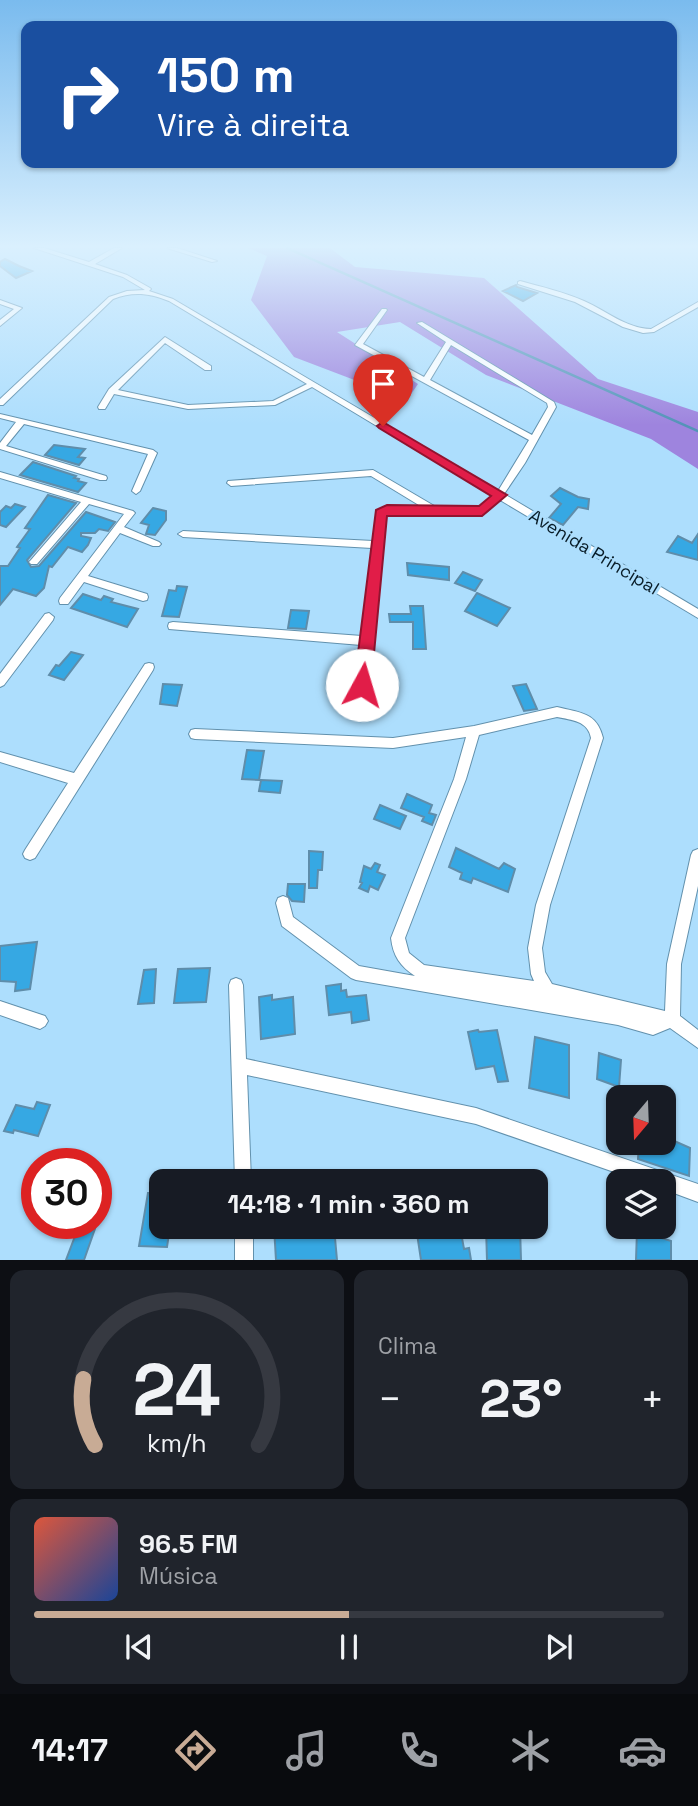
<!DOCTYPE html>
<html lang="pt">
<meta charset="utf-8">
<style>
:root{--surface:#171b24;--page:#20242c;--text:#f1f3f6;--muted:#9ea1a6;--line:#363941;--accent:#c8ab95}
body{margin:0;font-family:"Space Grotesk",sans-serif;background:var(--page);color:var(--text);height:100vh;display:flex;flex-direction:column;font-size:26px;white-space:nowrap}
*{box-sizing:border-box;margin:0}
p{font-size:23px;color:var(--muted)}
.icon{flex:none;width:38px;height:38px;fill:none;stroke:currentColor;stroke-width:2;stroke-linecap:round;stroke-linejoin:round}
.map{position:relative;height:1260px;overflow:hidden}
.side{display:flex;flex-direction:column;gap:10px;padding:10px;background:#0d0f14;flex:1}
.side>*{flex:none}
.hud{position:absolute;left:21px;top:21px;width:656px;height:147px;border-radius:14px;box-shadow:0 2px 5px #0004;background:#1a4fa0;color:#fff;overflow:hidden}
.needle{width:46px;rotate:199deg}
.buttons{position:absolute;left:606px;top:1085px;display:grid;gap:14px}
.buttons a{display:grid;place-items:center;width:70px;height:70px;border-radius:14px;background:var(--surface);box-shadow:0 2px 5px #0004;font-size:35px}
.speed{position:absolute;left:21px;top:1148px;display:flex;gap:14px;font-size:35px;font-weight:700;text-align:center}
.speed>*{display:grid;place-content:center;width:91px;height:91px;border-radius:50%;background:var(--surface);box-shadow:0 2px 5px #0004;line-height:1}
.speed .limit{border:10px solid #d22;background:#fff;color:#111}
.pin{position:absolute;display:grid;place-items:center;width:60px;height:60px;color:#fff;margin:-72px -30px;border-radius:50% 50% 50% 0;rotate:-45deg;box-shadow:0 0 7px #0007}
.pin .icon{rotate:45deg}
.me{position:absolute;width:77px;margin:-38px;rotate:6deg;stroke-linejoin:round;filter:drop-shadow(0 0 5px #0008)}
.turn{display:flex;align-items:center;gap:24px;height:147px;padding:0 21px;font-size:32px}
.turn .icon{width:91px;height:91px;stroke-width:2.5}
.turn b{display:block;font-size:49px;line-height:60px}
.big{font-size:52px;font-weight:800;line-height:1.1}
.side .card{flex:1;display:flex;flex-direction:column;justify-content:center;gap:10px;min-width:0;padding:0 24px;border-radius:14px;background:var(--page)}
.side .dial{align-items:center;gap:0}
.dial svg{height:182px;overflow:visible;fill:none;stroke:var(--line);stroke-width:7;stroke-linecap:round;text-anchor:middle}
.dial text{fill:var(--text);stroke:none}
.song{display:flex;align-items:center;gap:21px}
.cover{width:84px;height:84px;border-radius:10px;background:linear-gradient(135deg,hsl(10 70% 55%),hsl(220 70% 35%))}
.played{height:7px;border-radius:4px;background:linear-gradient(90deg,var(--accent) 50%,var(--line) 50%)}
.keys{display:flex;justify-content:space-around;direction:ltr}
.heat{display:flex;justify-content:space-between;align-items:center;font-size:38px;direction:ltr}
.side .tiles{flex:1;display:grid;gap:10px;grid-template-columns:1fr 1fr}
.card:last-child{grid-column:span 2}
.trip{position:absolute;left:149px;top:1169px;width:399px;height:70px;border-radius:14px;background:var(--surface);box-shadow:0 2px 5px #0004;font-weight:800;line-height:70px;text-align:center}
.tab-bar{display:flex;height:112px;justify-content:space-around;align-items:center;background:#090b0e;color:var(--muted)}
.tab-bar .icon{width:49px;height:49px}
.tab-bar .active{color:var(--accent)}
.tab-bar b{font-size:32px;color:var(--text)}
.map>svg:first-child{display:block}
</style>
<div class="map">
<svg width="698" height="1260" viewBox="0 0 698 1260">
<rect width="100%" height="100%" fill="#addefd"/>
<path fill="#9e84de" d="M248,248H330L355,267L484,278L598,379L698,412V469L651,439L486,375L400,322L337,332L418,384L407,400L294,357L251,300L267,256Z"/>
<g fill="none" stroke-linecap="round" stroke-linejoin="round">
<path stroke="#5493b8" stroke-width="2.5" d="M287,248L698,431"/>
</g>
<path fill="#36a8e3" stroke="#5f8daa" stroke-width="2" d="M5,259L19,266L32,271L16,278L0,266V262Z
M516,285L517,287L537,293L523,301L503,291Z
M54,445L85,449L78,457L85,458L79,465L45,455Z
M33,462L76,476L74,478L79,479L78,481L86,483L78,492L20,475Z
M560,488L578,497L589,499L588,509L578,507L563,525L549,518L561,504L551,496Z
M48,495L76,503L27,560L31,567L39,566L86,512L115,522L108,531L99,529L95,533H81V536L91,538L88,545L82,552L68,547L52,567L49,566L44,588L36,596L13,589L0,605V566H8L20,548L17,547L30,529L25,528Z
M15,504L25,507L6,527L0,525V512L6,506L11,508Z
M153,508L166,511V520L155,535L146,534L149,525L141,523Z
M698,534V560L667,552L678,536L692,543Z
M407,563L449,567V580L408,575Z
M463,572L482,580L475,591L455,583Z
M177,586L187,587L179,617L162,616L169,590L176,591Z
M477,593L510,608L497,626L465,611Z
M83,594L101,600L104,596L113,599L111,602L138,609L127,627L71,608Z
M410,606H423L426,649H413V622H390L389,614H411Z
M291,610L309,611L306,629L288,628Z
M71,652L83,655L64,680L49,675L56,665L59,666Z
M163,684L182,685L177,706L160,704Z
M526,684L537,709L524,711L513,686Z
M247,750L264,751L259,780L242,779Z
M261,780L282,781L280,793L259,791Z
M407,794L432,805L429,813L436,815L432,825L422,821L424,817L401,808Z
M380,805L406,816L400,829L374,819Z
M456,848L499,869L504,863L515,869L508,892L473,878L471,883L460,879L462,873L449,867Z
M309,851L323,852L322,870H318L317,888H309Z
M375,863L380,865L377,872L385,875L378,890L370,886L368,892L359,888L362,883L360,882L364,866L371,869Z
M288,884H305L304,902L292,901L287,895Z
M37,942L30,989L15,991L16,982L0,981V946Z
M210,968L206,1002L174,1003L178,969Z
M156,969L154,1003L138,1004L144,970Z
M341,984V991L346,990L347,997L366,995L369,1020L352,1023L351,1012L329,1015L326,986Z
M272,995V1000L293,997L295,1034L261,1039L259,997Z
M478,1030L479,1032L497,1030L508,1081L498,1082L494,1066L476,1069L468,1032Z
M535,1037L569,1045V1098L529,1088Z
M599,1053L621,1060L619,1087L597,1079Z
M37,1102L50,1105L38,1136L14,1130L13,1133L4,1131L16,1105L34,1109Z
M663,1136L690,1148L689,1176L638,1159L639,1143H663Z
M148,1193H161V1227H170L167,1247L139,1246Z
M80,1223H97L84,1260H66Z
M274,1227H334L337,1260H276Z
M416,1227H460L464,1249L469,1248L471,1260H421Z
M486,1227H520L521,1260H487Z
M637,1230L671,1241V1260H636Z"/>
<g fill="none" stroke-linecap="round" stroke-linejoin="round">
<defs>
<path id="minor" d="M34,248H44L89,262L114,248H122L95,264L127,275L150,288L151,289L149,291L173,299L498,491L529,440L355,345L382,309H386L387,310L363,344L424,377L446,342L417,323L422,322L554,402L556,407L525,463L504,494L698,609V618L500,500L485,513L482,514L390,513L385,516L366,688L362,690L358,688L356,685L361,645L169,629L168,626L169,623L173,622L362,636L372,548L183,537L178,534L183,531L373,541L378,512L388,507H422L371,476L231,486L227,483L228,481L373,470L436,507L480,508L493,496L312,387L275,405L188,409L114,394L105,409H99L98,407L109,389L165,337L211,366V370H205L165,343L118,390L188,405L273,401L307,384L169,301C149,293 133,291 113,299L3,405H0V399L109,297L127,291L145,290L123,277ZM451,345L547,403L548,407L532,435L430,380Z
M167,248H177L217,261L212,262Z
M520,281C542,287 564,292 584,301C607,311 625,328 651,329L698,302V307L654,332L643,333L623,327L575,302L518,284V282Z
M0,300L22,308L0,326V320L14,309L0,304Z
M0,414L153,450L157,453L140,491L136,494L132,491L148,454L24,424L6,446L106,476L107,478L106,480H100L0,449V443L16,422L0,418Z
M0,472L133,511L135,513L124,527L159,542L161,544L159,546H153L120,533L88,576L147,594L148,597L147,600L143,601L84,582L68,604H60L59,601L60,598L124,514L89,504L37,564H31L29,562L31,560L81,502L0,478Z
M49,613L54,617L53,620L4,685L0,687V674L45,614Z
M149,663L153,664L154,667L153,670L35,858L30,860L25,858L23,854L25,850L68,783L0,762V752L74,773L145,664Z
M557,707C580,713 597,712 603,738L550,905L542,948L545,972L552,984L665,1011L667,964L691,855L693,851L698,849V886L681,964L680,1016L698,1030V1048L670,1028L653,1035L618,1025L356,980L351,978L282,926L276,903L278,898L283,896L288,898L293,917L359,966L415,976C400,966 393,956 391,938L454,779L466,737L393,748L195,739L191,738L189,734L191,730L195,729L393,738L474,726ZM557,717C572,720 588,721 591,738L536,905L528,948L531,974L534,981L424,965L409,953L405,938L466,779L479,735Z
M236,978L241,980L243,985L246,1059L476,1108L698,1184V1202L663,1189V1181H640L476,1124L247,1075L251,1181H235L229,985L231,980Z
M0,1001L45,1016L48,1021L45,1026L40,1029L0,1015Z
M235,1227H253V1260H235Z"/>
</defs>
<use href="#minor" stroke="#6291ad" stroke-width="2"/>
<use href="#minor" fill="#fff" fill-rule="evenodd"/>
</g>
<linearGradient id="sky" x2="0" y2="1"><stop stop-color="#7abbee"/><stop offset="0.58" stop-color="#daf0fe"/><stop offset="1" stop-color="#daf0fe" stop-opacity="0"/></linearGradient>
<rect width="698" height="425" fill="url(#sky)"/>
<path fill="#e11d48" stroke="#92132f" stroke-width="2" d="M383,422L507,495L482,516H387L371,685L368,690H356L354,685L376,510L387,505L479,506L491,496L379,428L377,426Z"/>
<g text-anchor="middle" stroke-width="6" stroke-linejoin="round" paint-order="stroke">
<g font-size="18" fill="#081c27" stroke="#addefd">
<text transform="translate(594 552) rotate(31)" y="6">Avenida Principal</text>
</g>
</g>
</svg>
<div class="buttons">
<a><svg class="needle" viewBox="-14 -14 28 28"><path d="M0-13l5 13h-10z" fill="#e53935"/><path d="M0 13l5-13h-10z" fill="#9ea1a6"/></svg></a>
<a><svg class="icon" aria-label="layers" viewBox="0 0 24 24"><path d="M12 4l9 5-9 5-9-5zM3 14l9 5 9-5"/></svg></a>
</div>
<div class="speed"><div class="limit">30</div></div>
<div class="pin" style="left:383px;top:426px;background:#d93025"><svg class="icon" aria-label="arrive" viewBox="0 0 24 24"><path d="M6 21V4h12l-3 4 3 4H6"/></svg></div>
<svg class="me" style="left:362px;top:685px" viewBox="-20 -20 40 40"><circle r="19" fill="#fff"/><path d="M0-13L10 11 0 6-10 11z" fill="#e11d48"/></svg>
<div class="trip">14:18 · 1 min · 360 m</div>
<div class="hud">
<div class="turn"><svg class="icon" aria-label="right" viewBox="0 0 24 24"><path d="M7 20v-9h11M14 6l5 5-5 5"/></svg><div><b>150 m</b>Vire à direita</div></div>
</div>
</div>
<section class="side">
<div class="tiles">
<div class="card dial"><svg viewBox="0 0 100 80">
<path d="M14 69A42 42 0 1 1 86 69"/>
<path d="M14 69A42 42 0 0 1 9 40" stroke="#c8ab95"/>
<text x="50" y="56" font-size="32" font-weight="700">24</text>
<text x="50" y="72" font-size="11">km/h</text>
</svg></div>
<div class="card"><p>Clima</p>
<div class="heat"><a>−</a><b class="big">23°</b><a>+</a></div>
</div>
<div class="card">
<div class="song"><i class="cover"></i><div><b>96.5 FM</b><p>Música</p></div></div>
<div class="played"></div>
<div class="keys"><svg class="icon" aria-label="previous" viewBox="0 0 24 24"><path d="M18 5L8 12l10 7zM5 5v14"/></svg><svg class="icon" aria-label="pause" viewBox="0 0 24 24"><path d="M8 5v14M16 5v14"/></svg><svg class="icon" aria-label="next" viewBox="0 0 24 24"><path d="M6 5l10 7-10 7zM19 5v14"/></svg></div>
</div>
</div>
</section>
<nav class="tab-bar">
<b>14:17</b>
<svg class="icon active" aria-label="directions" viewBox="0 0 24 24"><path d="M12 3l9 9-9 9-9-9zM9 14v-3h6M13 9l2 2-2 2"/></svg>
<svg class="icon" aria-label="music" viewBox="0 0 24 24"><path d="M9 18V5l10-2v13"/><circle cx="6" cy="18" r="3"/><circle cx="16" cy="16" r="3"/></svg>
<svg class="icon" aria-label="phone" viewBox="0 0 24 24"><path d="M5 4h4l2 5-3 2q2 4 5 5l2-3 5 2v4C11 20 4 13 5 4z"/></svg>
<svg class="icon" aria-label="climate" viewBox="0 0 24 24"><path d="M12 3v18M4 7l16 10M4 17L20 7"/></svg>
<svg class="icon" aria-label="car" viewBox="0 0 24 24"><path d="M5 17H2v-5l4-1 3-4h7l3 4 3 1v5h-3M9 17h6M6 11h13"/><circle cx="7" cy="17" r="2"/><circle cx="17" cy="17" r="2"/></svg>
</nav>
